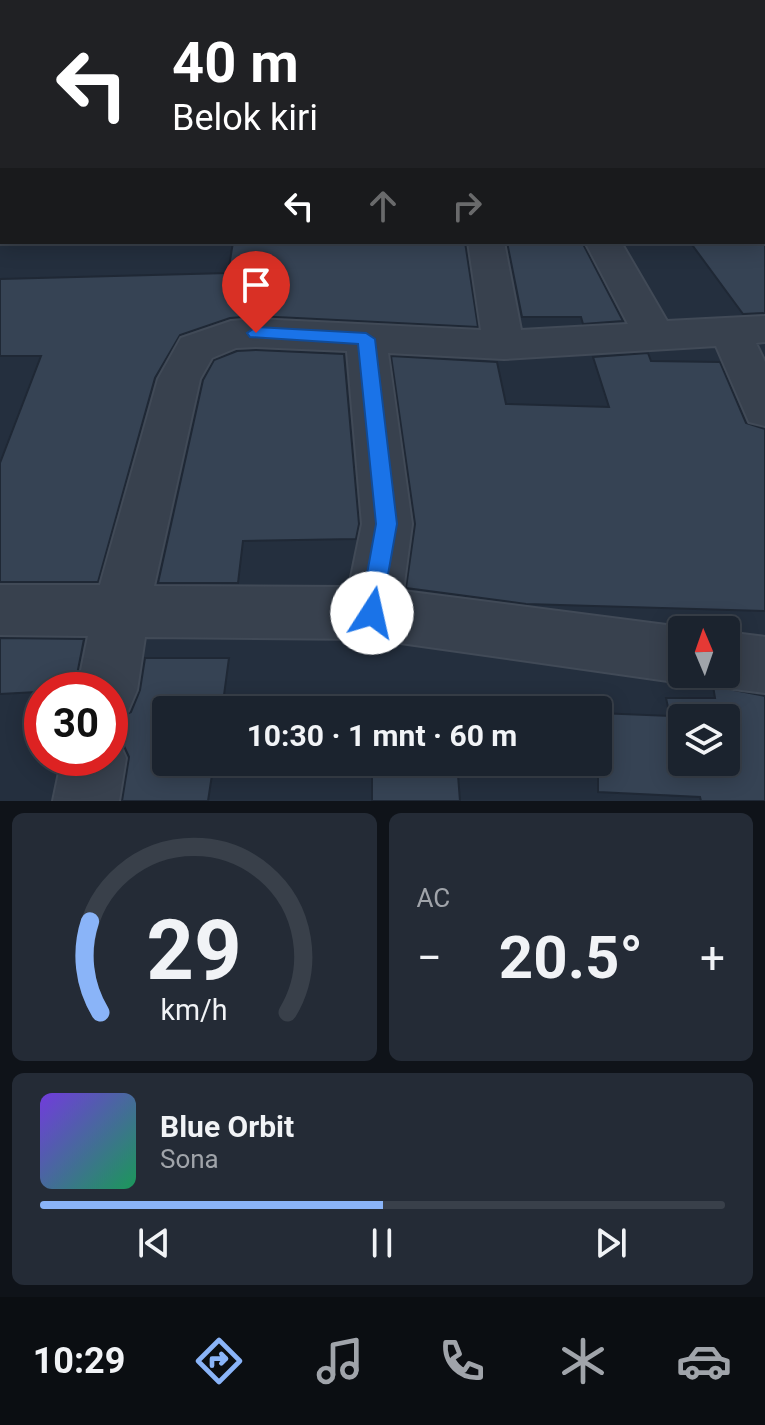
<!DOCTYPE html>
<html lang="id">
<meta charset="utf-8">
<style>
:root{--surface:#1b232e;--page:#242b36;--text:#f1f3f6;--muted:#a0a4aa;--line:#39404a;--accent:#8ab4f8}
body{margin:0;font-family:Roboto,sans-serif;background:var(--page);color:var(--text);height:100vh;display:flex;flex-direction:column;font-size:30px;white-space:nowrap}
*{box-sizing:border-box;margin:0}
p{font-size:26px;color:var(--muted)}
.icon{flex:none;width:44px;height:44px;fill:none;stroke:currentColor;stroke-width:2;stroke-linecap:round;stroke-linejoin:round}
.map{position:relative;height:801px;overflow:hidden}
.panel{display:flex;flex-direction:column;gap:12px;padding:12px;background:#0f1319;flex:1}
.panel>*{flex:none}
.guide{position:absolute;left:0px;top:0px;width:766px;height:244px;box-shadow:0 4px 20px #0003,0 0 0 2px var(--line);background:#202124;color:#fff;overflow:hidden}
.needle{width:52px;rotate:358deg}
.tools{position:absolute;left:668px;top:616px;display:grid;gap:16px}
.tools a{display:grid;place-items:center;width:72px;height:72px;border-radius:8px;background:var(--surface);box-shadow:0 4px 20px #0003,0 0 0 2px var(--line);font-size:40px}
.speed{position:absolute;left:24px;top:672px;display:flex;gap:16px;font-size:40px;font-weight:700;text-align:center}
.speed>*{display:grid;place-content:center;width:104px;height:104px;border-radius:50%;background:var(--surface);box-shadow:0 4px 20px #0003,0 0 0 2px var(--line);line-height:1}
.speed .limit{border:12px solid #d22;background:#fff;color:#111}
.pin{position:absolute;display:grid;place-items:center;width:68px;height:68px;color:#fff;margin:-82px -34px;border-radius:50% 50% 50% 0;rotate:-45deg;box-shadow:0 0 8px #0007}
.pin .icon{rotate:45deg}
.me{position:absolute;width:88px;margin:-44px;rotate:10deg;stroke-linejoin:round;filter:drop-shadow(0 0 6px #0008)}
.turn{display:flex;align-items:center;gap:28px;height:168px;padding:0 40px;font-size:36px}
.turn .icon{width:104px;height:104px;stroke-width:2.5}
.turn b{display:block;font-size:56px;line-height:68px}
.lanes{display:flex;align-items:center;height:76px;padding:0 40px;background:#0003;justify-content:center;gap:40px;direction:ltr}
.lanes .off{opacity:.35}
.big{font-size:60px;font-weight:700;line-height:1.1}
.panel .tile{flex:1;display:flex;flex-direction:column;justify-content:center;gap:12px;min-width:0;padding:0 28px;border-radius:12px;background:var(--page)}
.panel .dial{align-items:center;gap:0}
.dial svg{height:208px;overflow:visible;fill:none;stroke:var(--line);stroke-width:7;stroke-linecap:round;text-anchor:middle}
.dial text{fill:var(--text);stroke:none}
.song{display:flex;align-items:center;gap:24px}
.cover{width:96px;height:96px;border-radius:12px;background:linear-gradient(135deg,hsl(260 70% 55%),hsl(150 70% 35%))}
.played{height:8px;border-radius:4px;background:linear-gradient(90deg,var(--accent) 50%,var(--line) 50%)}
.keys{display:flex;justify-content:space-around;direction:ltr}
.heat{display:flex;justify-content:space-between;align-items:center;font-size:44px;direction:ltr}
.panel .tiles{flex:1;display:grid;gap:12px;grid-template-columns:1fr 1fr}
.tile:last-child{grid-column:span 2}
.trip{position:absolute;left:152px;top:696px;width:460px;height:80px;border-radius:8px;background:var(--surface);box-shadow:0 4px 20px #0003,0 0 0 2px var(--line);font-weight:700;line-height:80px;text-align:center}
.menu{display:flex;height:128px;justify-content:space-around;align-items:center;background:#0b0e12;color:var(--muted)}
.menu .icon{width:56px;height:56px}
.menu .on{color:var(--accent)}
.menu b{font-size:36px;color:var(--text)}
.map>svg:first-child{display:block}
</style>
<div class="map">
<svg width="765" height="801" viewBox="0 0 765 801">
<rect width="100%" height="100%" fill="#242f3e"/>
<path fill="#364354" stroke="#1f2835" stroke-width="2" fill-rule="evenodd" d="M233,242H465L478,327L256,316L230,318L180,335L155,378L98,582H0V463L41,356H0V279L228,273Z
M507,242H582L623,321L583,324L581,317H522Z
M690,242H765V313L743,314Z
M256,350L344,354L359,524L356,539L243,541L238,583H158L203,380L214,360L237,351Z
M648,353L651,361L720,362L746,423L765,429V611L526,604L406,588L415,524L391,356L497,362L506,404L609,407L593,357Z
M0,638L84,639L74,690L0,694Z
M145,658H229L222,710H166V762H214L208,801H122L129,757L119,735L110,730V723L131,712L140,690Z
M713,686L765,696V801H701L700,797L598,792V713L670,716L666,698H715ZM682,718H726V762H682Z
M372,762H457L460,801H372Z"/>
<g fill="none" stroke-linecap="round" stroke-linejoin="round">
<defs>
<path id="minor" d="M442,0H479L480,2H443Z
M638,0H670L671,2H639Z
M764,11H765V25H764Z
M764,121H765V139H764Z
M0,132H2V150H0Z
M468,242H504L521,330L628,324L585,242H621L667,321L765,316V342L756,343L765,362V426L749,422L716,346L504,359L388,353L412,524L403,591L682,627L689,630H682V674L702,675L682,683L372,639L145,637L137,690L128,711L110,718V690H77L88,636L0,635V585H100L158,379L181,338L231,321L256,319L481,330ZM256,347L347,351L362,524L349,587L154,586L200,379L212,358L236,348Z
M726,632L765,637V693L726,688L706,680L703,674H726Z
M110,733L116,736L126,758L119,801H53L62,758H110Z"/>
</defs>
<use href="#minor" stroke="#414a57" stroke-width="4"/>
<use href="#minor" fill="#38414e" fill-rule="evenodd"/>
</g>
<path fill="#1a73e8" stroke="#114b97" stroke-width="2" d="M256,327L366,333L375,339L397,524L380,620L372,623L363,620L360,613L376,524L358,344L250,337L247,333Z"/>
</svg>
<div class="tools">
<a><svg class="needle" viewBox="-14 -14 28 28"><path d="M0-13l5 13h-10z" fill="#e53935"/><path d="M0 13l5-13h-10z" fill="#a0a4aa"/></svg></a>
<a><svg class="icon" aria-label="layers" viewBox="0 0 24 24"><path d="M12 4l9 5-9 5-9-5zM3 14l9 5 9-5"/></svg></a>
</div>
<div class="speed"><div class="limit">30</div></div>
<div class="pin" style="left:256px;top:333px;background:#d93025"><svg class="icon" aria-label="arrive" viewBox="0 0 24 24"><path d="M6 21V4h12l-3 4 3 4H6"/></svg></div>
<svg class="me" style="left:372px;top:613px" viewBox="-20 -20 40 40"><circle r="19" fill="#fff"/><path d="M0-13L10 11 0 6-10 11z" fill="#1a73e8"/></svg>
<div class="trip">10:30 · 1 mnt · 60 m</div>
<div class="guide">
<div class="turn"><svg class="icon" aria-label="left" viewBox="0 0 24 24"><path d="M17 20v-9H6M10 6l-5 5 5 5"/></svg><div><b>40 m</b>Belok kiri</div></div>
<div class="lanes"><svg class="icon" aria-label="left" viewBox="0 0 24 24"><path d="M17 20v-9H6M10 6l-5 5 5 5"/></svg><svg class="icon off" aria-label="ahead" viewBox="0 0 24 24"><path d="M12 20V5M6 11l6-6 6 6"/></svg><svg class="icon off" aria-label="right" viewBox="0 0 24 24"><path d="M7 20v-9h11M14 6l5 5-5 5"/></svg></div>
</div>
</div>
<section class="panel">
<div class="tiles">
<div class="tile dial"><svg viewBox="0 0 100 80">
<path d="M14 69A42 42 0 1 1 86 69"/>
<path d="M14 69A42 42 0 0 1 10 34" stroke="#8ab4f8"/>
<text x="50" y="56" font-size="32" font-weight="700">29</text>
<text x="50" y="72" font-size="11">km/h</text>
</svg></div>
<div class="tile"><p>AC</p>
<div class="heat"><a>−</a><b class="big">20.5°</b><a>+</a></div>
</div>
<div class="tile">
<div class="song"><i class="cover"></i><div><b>Blue Orbit</b><p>Sona</p></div></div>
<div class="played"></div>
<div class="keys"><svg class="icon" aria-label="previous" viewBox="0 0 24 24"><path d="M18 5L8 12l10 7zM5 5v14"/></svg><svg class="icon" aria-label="pause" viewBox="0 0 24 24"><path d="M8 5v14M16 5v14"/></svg><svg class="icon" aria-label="next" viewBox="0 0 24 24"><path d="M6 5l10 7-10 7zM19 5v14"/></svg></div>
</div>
</div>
</section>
<nav class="menu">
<b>10:29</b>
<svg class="icon on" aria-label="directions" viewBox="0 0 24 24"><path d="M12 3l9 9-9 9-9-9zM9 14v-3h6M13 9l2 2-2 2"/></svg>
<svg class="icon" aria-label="music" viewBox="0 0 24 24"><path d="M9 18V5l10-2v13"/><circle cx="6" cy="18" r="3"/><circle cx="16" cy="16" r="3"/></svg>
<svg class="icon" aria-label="phone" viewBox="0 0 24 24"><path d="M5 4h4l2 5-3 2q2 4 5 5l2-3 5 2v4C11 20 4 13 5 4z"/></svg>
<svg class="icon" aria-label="climate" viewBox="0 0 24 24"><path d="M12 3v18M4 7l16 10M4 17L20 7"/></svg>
<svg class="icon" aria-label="car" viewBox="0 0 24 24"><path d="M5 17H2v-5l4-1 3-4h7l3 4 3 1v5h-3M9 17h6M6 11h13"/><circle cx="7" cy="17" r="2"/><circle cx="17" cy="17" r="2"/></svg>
</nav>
